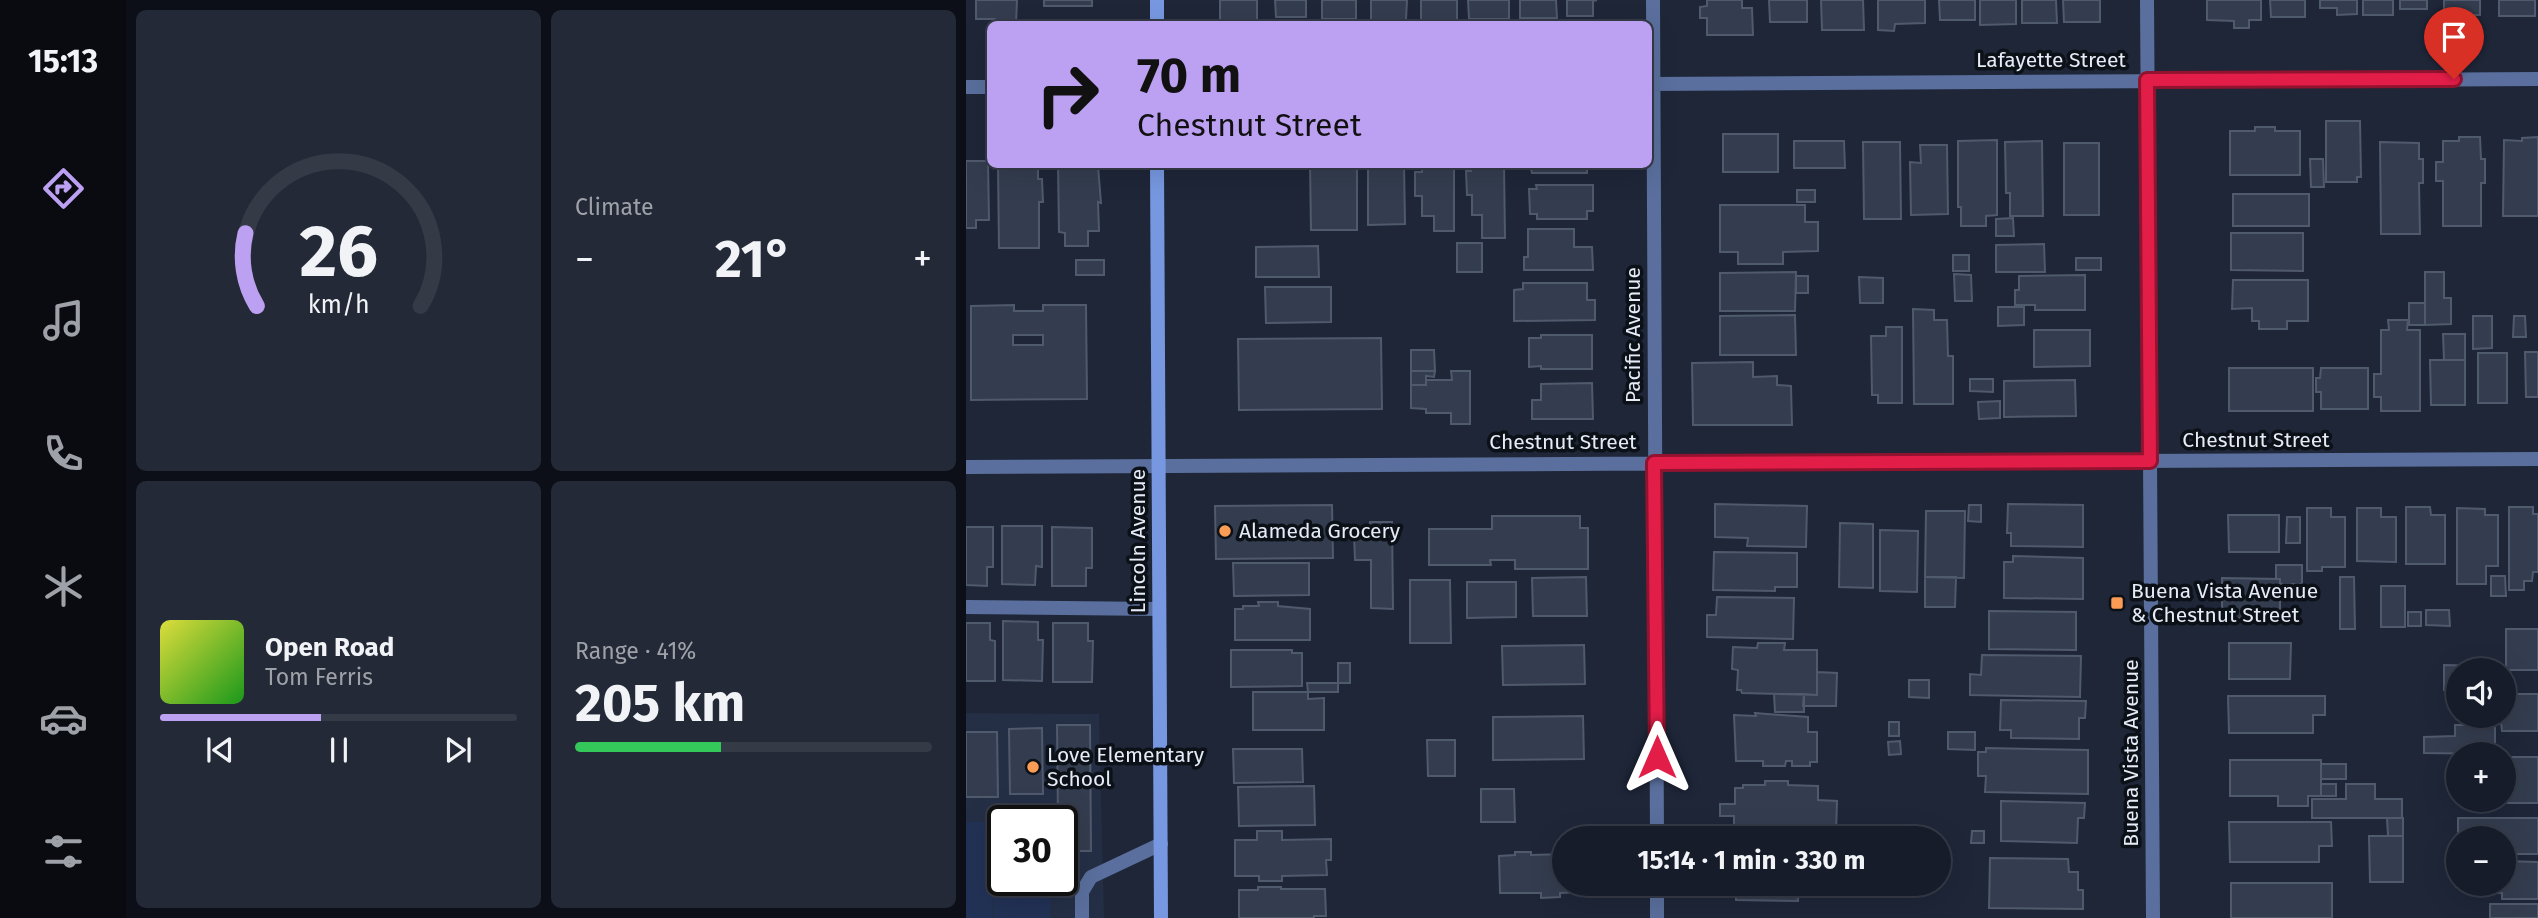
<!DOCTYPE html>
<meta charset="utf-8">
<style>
:root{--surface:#161c2a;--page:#232936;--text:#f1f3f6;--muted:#9ea1a8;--line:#353a47;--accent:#bca0f2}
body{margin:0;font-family:"Fira Sans",sans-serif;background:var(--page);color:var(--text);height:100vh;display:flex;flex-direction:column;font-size:26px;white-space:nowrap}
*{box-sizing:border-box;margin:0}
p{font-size:23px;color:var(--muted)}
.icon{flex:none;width:38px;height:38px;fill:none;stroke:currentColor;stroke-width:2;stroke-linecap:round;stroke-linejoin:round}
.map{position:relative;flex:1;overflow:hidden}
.sheet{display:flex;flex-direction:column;gap:10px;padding:10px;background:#0c0f17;width:840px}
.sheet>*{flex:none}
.banner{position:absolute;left:21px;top:21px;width:665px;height:147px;border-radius:10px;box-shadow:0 7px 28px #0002,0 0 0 2px var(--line);background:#bca0f2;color:#111;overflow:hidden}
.controls{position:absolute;left:1480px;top:658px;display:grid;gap:14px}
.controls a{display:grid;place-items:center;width:70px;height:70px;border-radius:50%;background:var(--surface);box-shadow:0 7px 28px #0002,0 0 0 2px var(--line);font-size:35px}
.speed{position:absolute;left:21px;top:805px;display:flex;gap:14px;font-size:35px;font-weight:700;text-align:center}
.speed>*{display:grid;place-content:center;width:91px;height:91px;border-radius:50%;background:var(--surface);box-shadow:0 7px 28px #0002,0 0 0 2px var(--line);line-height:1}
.speed .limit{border:4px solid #111;border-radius:10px;background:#fff;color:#111}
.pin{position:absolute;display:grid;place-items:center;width:60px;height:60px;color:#fff;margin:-72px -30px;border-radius:50% 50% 50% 0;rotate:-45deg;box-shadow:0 0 7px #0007}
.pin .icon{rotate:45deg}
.me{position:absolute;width:77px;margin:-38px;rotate:0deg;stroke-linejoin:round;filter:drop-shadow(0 0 5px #0008)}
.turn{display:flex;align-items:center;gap:24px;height:147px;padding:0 35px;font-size:32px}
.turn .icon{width:91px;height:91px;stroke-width:2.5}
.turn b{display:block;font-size:49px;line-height:60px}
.big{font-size:52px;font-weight:700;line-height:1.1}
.sheet .widget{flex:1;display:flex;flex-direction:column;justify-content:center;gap:10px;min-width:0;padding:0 24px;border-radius:10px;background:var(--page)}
.sheet .dial{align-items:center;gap:0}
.dial svg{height:182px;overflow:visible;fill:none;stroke:var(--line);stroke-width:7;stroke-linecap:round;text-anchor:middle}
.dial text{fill:var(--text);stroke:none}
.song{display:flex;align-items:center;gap:21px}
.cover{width:84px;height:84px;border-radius:10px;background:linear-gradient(135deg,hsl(60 70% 55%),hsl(120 70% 35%))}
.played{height:7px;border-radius:4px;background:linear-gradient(90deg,var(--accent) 45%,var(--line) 45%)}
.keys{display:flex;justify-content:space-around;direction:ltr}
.heat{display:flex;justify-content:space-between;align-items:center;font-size:38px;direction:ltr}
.charge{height:10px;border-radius:5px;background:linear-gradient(90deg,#34c759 41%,var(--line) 0)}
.sheet .tiles{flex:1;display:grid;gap:10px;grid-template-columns:repeat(2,1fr)}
.trip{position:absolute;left:586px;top:826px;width:399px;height:70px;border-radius:35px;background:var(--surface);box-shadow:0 7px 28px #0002,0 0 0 2px var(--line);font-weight:700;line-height:70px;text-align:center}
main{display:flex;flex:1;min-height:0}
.menu{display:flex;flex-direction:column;width:126px;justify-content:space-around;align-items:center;background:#090b11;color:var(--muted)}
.menu .icon{width:49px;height:49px}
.menu .active{color:var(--accent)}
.menu b{font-size:32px;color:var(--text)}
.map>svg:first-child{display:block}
</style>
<main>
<nav class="menu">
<b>15:13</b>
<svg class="icon active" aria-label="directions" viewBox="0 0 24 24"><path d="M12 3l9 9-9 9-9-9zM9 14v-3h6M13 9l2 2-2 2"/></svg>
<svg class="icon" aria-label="music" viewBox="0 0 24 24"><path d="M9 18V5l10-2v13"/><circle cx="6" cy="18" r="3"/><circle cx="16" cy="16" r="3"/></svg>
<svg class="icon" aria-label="phone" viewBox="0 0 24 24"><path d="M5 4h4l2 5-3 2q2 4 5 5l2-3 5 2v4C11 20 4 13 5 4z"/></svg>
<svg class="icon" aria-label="climate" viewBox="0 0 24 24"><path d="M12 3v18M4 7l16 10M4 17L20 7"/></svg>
<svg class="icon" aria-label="car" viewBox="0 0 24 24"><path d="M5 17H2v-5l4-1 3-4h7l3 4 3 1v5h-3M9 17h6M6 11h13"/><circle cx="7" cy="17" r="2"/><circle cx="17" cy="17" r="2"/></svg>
<svg class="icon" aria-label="filters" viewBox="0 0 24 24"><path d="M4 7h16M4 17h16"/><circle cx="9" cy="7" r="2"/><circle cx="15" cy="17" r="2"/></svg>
</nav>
<section class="sheet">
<div class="tiles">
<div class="widget dial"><svg viewBox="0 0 100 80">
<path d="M14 69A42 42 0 1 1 86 69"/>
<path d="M14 69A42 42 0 0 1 9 37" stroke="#bca0f2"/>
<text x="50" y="56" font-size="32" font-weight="700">26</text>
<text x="50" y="72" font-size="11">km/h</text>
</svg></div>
<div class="widget"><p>Climate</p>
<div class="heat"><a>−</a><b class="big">21°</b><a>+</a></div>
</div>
<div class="widget">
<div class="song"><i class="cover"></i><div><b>Open Road</b><p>Tom Ferris</p></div></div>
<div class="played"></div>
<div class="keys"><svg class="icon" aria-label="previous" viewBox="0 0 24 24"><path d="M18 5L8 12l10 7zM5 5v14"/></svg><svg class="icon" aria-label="pause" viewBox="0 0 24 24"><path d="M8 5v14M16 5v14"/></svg><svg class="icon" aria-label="next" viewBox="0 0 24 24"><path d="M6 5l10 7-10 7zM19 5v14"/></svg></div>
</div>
<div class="widget"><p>Range · 41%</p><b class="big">205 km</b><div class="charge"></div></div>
</div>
</section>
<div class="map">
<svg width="1572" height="918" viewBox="0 0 1572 918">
<rect width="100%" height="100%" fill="#1e2638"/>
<path fill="#242f46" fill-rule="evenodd" d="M0,713L133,714L138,918H0ZM37,821H96V880H37Z"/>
<path fill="#223256" d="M0,822H26L27,918H0Z
M28,837H37V880H84V918H28Z"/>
<path fill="#343d4f" stroke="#505a6d" stroke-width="2" fill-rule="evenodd" d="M10,0H51L50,24H30L29,19H10Z
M78,0H126V6H78Z
M254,0H291V23H254Z
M309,0H340V17H310Z
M356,0H390V19H356Z
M405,0H441L440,19L433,24H422L416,20H405Z
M455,0H491V22H455Z
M502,0H543V19H503Z
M554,0H590L591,18H554Z
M601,0H631L627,1V16H601Z
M741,0H776V8H786L787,35H741V18H734V7L741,6Z
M803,0H841V22H804Z
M855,0H897L898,30H856Z
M912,0H959V23L929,24L928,31L912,30Z
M973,0H1009V20H974Z
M1014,0H1050V24L1014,25Z
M1056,0H1090L1091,23H1056Z
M1097,0H1134V22H1098Z
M1241,0H1295V20H1283V28H1268V21L1241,20Z
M1304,0H1339V17H1305Z
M1354,0H1391V14L1371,15V8H1354Z
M1397,0H1427V15H1397Z
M1434,0H1461V9H1434Z
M1478,0H1514V15H1478Z
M1533,0H1569V16H1533Z
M1360,121H1394L1395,177H1391V182H1360Z
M1289,127H1309V131H1334V175H1264V131H1289Z
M757,134H812V172H757Z
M1493,137H1514L1515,159H1519V183H1515V226H1477V181H1470V162H1477V141H1493Z
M1572,137V216H1537L1538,140L1556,141V138Z
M1031,140V215L1020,216V226H995V207H992V141Z
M828,141H878L879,168H828Z
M1076,141L1077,216H1044V193H1040L1039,142Z
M897,142H934L935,219H898Z
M1414,142L1453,143V159H1457V183H1453L1454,234H1415Z
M1098,143H1133V215H1098Z
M954,145H981L982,214L945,215L944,162L955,163Z
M1344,159H1357L1358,187H1345Z
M0,161H22L23,220H10V228H0Z
M32,164L72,166V179H76L77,202H73V248H33Z
M92,164L132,166L135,203L132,202L133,231H122V246H99V233L93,232Z
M344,164H391V230H345Z
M402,164H438L439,224L402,225Z
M456,164H488V231H468V216H456V196H449V172H456Z
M505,164H538L539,238H516V215H506V195H501L500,171H505Z
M564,164H621V173H566Z
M570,185H627V211H621V219H571V214H564L563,189H571Z
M831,190H849V202H831Z
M1267,194H1343V226H1267Z
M754,205H839V222H852V251L817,252V264H772V252H754Z
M1047,218L1048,236H1030V219Z
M562,229H608V247H626L627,270H558V257H562Z
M1265,233H1337V271L1265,270Z
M491,243H516V272H491Z
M1078,244L1079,272H1030V245Z
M352,246L353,277H290V247Z
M987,255H1003V271H987Z
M1110,258H1135V270H1110Z
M110,260H138V275H110Z
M830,272L829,311H754V273Z
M1459,272H1478V298H1485V324L1459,325Z
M988,274L1005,275L1006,301H989Z
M1119,275V310H1069V305H1049V290H1053V276Z
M830,276H842V293H830Z
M893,277L917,278V303H894Z
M1267,280H1342V321H1321V329H1293V321H1286V308L1266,309Z
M557,283H621V300H629V320L548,321V290L557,289Z
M299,287H365V322L300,323Z
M1443,303H1459V325H1443Z
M48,305V311H77V305H120L121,399L5,400V306ZM47,335H77V345H47Z
M1032,307H1058V325L1032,326Z
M947,309L968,310V320H981L982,356H987V404H948Z
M829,315L830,355H754V316Z
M1507,316H1526V348L1507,349Z
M1548,316H1559L1560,337H1547Z
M1422,320H1442L1441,330H1454V411H1415V397H1408V374H1415V330H1423Z
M920,327H936V403H912V395H906L905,336H920Z
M1068,330H1124V366L1068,367Z
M1477,334H1499V360H1478Z
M575,335H626V369H575V366L563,367V338H575Z
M415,338L416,409L273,410L272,339Z
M445,350H468L469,371H445Z
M1559,352H1572V397H1560Z
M1512,353H1541V403H1512Z
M1464,360H1499V405H1465Z
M787,362V377L811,376V385L825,386L826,425H727L726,363Z
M1263,368H1347V411H1263Z
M1355,368H1402V409H1355V392H1350V378H1354Z
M445,371H469L468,377L460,376V385H445Z
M485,371H504V424H485V413H460V409L445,408V385H460V380H486Z
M1004,379H1027V392L1004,391Z
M1109,380L1110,416L1038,417V381Z
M626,383L627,419H566V400H575V384Z
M1034,401V418L1013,419L1012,402Z
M749,504L841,506L840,547L781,546L782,538L749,537Z
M1042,504L1117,505V547L1045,546V533H1041Z
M366,505L367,558L250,559L249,506Z
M1003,505H1015V522L1002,521Z
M1440,507H1464L1465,515H1479V564H1440Z
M1543,507H1567V514H1572V572H1567L1566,581H1558V590H1543Z
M1341,508H1365V517H1379V567H1356V571H1341Z
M1391,508H1415V517H1430V562L1391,561Z
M1491,508L1519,509V515H1532V566H1520V584H1491Z
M960,511H999L998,578L959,577Z
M1262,515H1313V552H1263Z
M526,516H614V528H622V569H549V560H524L525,565H463V529H526Z
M1321,517H1334V543H1320Z
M404,522H426L427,609L405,608V560H389L388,535H399V528H404Z
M874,523L907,524V588L873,587Z
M36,526H76V567L70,566L69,585L36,584Z
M0,527H27V567H21V586L0,585Z
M86,527L126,528V568H120V586H86Z
M914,530L952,531L951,592L914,591Z
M748,552L831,553V587H809V591L747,590Z
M1047,556L1117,558V599L1038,598V562H1047Z
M267,563H343V595L268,596Z
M1310,565H1336V584H1314V579H1310Z
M1525,576H1539L1540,596H1525Z
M620,577L621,616H567L566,578Z
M959,577H990L989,607H959Z
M1374,577H1388L1389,629H1374Z
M1256,578L1314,579V618H1256Z
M444,580H484L485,643H444Z
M501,582H550V617L501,618Z
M1415,586H1439V627H1415Z
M751,597L828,598L827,639L741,637V615H750Z
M292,602H312V606L344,609V640H269V609H277V606H293Z
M1460,610H1483L1484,626L1460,625Z
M1023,611L1110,612V650L1023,649Z
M1442,612H1455V626H1442Z
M37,621L72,622V640H77L76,681L37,680Z
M0,623H24V640L29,641V681H0Z
M87,623H122V641H127L126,682H87Z
M1540,629H1572V670H1540Z
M792,643H819L818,650H851V695L776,693L775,690H771L772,670L766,669L767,647L791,648Z
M1263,643H1325L1324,679H1263Z
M618,645L619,684L537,685L536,646Z
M265,650H326V653H336V686L265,687Z
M1016,655L1115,656L1114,697L1004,695V674L1015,675Z
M372,663H384V683H372Z
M1478,665L1518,666V670H1493V690H1478Z
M851,672L871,673L870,706H837L838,694L851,695Z
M943,680H963V698L943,697Z
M341,683H372V692H342Z
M287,692H342V699L358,698V730H287Z
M808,694H838V712H809Z
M1538,694H1572V731H1536L1535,722H1515V716H1538Z
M1262,696H1359V715H1347V733H1263Z
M1035,700L1120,701L1119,718H1113V739L1045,738V730H1034Z
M789,713L842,717V732H851V762H844V766H826V761H820L819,766H797V761H770L768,715L790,716Z
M617,716L618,759L527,760V717Z
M923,722H933V736H923Z
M91,725H124L125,851H96V821H92Z
M1489,725H1529V754L1458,753V737L1489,736Z
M76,728L77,794H44L43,729Z
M0,732H31L32,797H0Z
M982,732H1009V750L982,749Z
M461,740H489V776H462Z
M934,741L935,754L923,755L922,742Z
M1020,748L1122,750V794L1019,792L1020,776H1012V752H1020Z
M267,749H336L337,782L268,783Z
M1538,757H1572V803H1531V800H1538Z
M1264,760H1355V796H1342V806H1312V796H1264Z
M1355,764H1380V779H1355Z
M799,781H822V785L852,786V800L871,801L870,834L768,832V816H754V804H769V788H777V785H799Z
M1355,784H1370V796H1355Z
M1380,784H1409V799H1436V818H1346V799H1380Z
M348,786L349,825L273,826L272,787Z
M515,789H548L549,822H515Z
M1035,801L1119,803L1118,818H1112L1111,843L1035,841Z
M1421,818H1437V836H1422Z
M1492,818H1572V854H1538V838H1493L1492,854Z
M1263,822H1365L1366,846H1353V862H1264Z
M291,831H316V840L365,839V860H360L361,875L316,876V881H293V876H269V840H291Z
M1006,831H1018V843H1005Z
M1403,836H1437V882H1404Z
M549,852H565V855L598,854V884H618V892L594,893V897L575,898V893H534L533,856L549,855Z
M1024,858L1102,859L1103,872H1112V890H1117V909L1023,908Z
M1538,861L1572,862V899H1536V893H1529V884H1538Z
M1265,883H1366V918H1265Z
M770,884H851V896L832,895V901L770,900Z
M292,887H315V889H359L360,916H348V918H273V890H292Z
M1524,904H1572V918H1524Z"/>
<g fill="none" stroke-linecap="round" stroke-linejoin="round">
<path stroke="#5a6f9d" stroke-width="14" d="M116,918V892L125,877L195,844"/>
<path stroke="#5a6f9d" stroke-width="14" d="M687,0L691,838
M1181,0L1187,918
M682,84L1572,79
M0,87H24
M0,467L1572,459
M0,607L192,609
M691,884V918"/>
<path stroke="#7798e1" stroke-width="14" d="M191,0V24
M191,164L195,918"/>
</g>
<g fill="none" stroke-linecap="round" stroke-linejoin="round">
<defs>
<path id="route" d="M691,757L688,463L1184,461L1181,80L1488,79"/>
</defs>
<use href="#route" stroke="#92132f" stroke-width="18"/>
<use href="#route" stroke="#e11d48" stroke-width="12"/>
</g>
<g fill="#fd9c55" stroke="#0c1017" stroke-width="2.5">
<circle cx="259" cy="531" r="7"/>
<rect x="1144" y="596" width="14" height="14" rx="3.5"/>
<circle cx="67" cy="767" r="7"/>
</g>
<g text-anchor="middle" stroke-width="7" stroke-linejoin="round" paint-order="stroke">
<g font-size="21" fill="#e5ebf7" stroke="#0c1017">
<text x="1085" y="67">Lafayette Street</text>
<text transform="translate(667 335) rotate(-90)" y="7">Pacific Avenue</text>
<text x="1290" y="447">Chestnut Street</text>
<text x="597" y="449">Chestnut Street</text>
<text transform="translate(172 541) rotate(-90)" y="7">Lincoln Avenue</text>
<text transform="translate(1165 753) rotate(-90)" y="7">Buena Vista Avenue</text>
</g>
<g font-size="21" fill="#e5ebf7" stroke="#0c1017" text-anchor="start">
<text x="273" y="538">Alameda Grocery</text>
<text x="1165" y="598">Buena Vista Avenue<tspan x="1165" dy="24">&amp; Chestnut Street</tspan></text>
<text x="81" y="762">Love Elementary<tspan x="81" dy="24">School</tspan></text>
</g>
</g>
</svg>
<div class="controls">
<a><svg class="icon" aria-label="sound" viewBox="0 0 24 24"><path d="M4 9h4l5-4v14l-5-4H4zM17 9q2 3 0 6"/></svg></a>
<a>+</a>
<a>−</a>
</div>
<div class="speed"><div class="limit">30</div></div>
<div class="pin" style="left:1488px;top:79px;background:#d93025"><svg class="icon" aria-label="arrive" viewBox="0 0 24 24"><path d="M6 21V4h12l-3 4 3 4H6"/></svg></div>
<svg class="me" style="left:691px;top:757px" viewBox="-20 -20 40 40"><path d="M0-17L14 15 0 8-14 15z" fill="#e11d48" stroke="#fff" stroke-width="4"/></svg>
<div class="trip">15:14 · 1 min · 330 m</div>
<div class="banner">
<div class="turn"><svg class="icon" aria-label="right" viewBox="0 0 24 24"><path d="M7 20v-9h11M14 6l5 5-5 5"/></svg><div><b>70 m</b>Chestnut Street</div></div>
</div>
</div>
</main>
